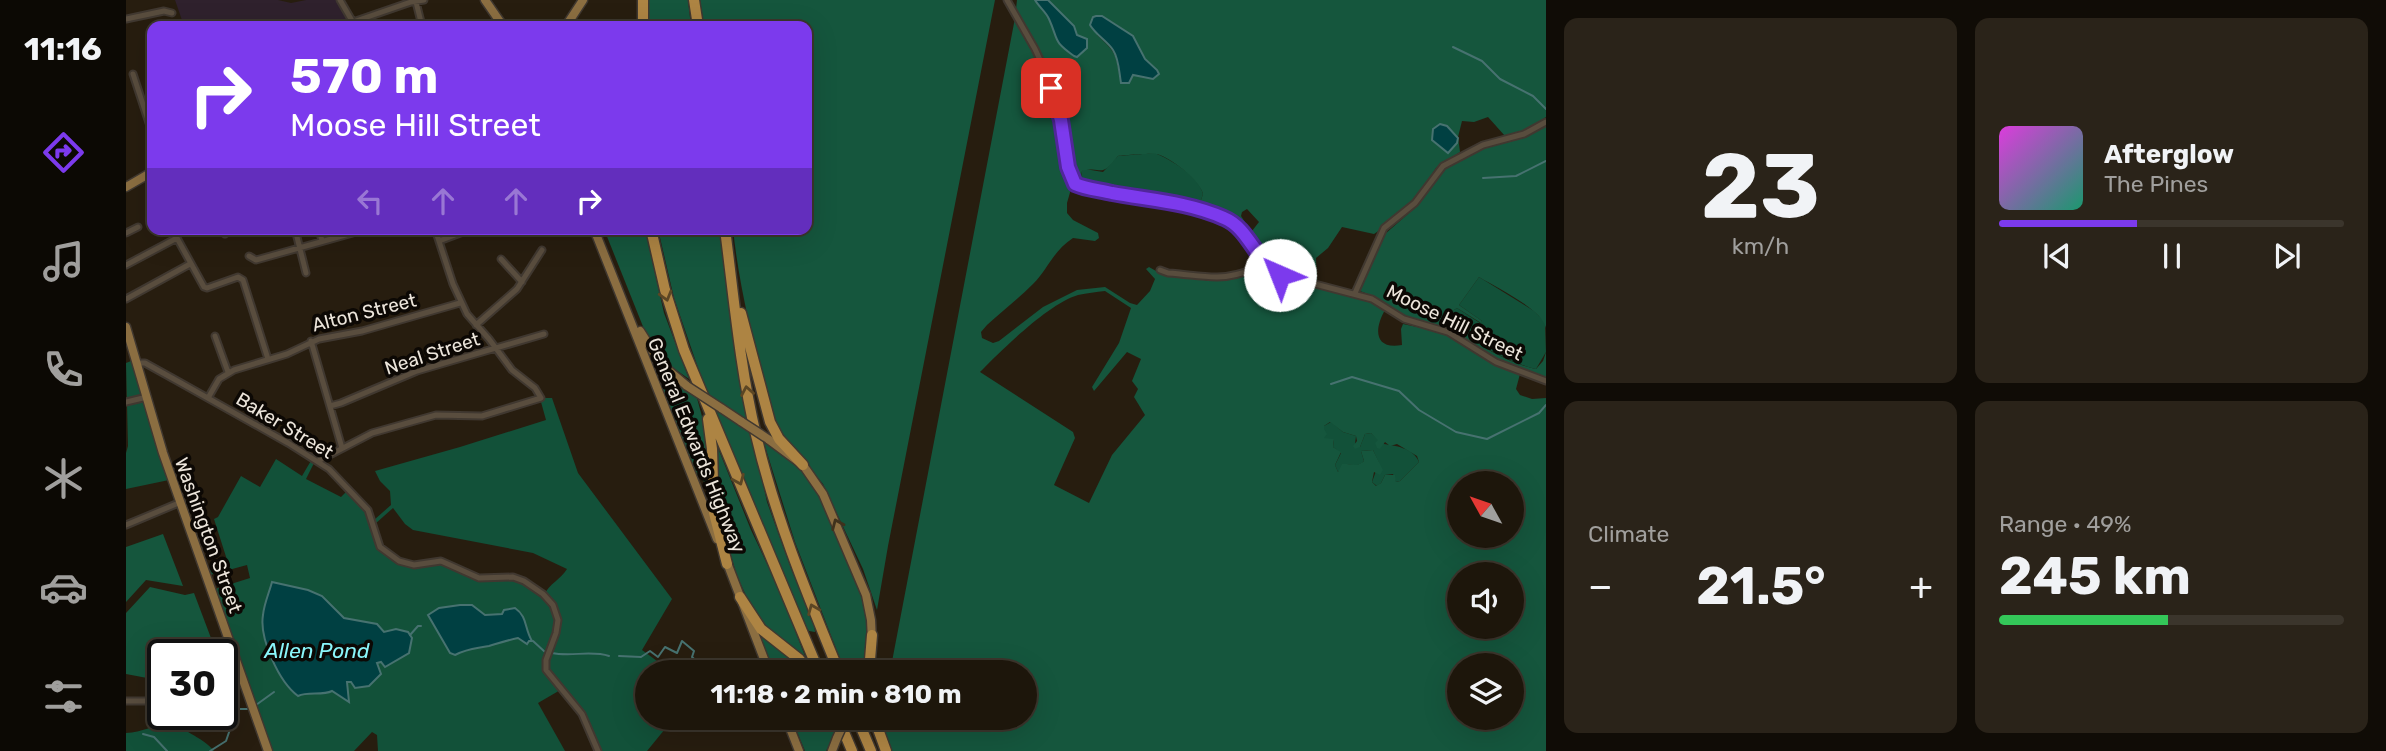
<!DOCTYPE html>
<meta charset="utf-8">
<style>
:root{--surface:#1d160b;--page:#2a2319;--text:#f1f3f6;--muted:#a09f9d;--line:#3b352c;--accent:#7c3aed}
body{margin:0;font-family:Rubik,sans-serif;background:var(--page);color:var(--text);height:100vh;display:flex;flex-direction:column;font-size:26px;white-space:nowrap}
*{box-sizing:border-box;margin:0}
p{font-size:23px;color:var(--muted)}
.icon{flex:none;width:38px;height:38px;fill:none;stroke:currentColor;stroke-width:2;stroke-linecap:round;stroke-linejoin:round}
.map{position:relative;flex:1;overflow:hidden}
.details{display:flex;flex-direction:column;gap:18px;padding:18px;background:#100c06;width:840px}
.details>*{flex:none}
.guide{position:absolute;left:21px;top:21px;width:665px;height:214px;border-radius:14px;box-shadow:0 7px 28px #0002,0 0 0 2px var(--line);background:#7c3aed;color:#fff;overflow:hidden}
.needle{width:46px;rotate:310deg}
.fabs{position:absolute;left:1321px;top:471px;display:grid;gap:14px}
.fabs a{display:grid;place-items:center;width:77px;height:77px;border-radius:50%;background:var(--surface);box-shadow:0 7px 28px #0002,0 0 0 2px var(--line);font-size:35px}
.speed{position:absolute;left:21px;top:639px;display:flex;gap:14px;font-size:35px;font-weight:700;text-align:center}
.speed>*{display:grid;place-content:center;width:91px;height:91px;border-radius:50%;background:var(--surface);box-shadow:0 7px 28px #0002,0 0 0 2px var(--line);line-height:1}
.speed .limit{border:4px solid #111;border-radius:10px;background:#fff;color:#111}
.pin{position:absolute;display:grid;place-items:center;width:60px;height:60px;color:#fff;margin:-30px;border-radius:14px;box-shadow:0 4px 10px #0006}
.me{position:absolute;width:77px;margin:-38px;rotate:316deg;stroke-linejoin:round;filter:drop-shadow(0 0 5px #0008)}
.turn{display:flex;align-items:center;gap:24px;height:147px;padding:0 28px;font-size:32px}
.turn .icon{width:91px;height:91px;stroke-width:2.5}
.turn b{display:block;font-size:49px;line-height:60px}
.lanes{display:flex;align-items:center;height:66px;padding:0 28px;background:#0003;justify-content:center;gap:35px;direction:ltr}
.lanes .off{opacity:.35}
.big{font-size:52px;font-weight:700;line-height:1.1}
.details .card{flex:1;display:flex;flex-direction:column;justify-content:center;gap:10px;min-width:0;padding:0 24px;border-radius:14px;background:var(--page)}
.details .dial{align-items:center;gap:0}
.dial b{font-size:91px;line-height:1}
.song{display:flex;align-items:center;gap:21px}
.cover{width:84px;height:84px;border-radius:10px;background:linear-gradient(135deg,hsl(300 70% 55%),hsl(160 70% 35%))}
.played{height:7px;border-radius:4px;background:linear-gradient(90deg,var(--accent) 40%,var(--line) 40%)}
.keys{display:flex;justify-content:space-around;direction:ltr}
.heat{display:flex;justify-content:space-between;align-items:center;font-size:38px;direction:ltr}
.charge{height:10px;border-radius:5px;background:linear-gradient(90deg,#34c759 49%,var(--line) 0)}
.details .tiles{flex:1;display:grid;gap:18px;grid-template-columns:repeat(2,1fr)}
.trip{position:absolute;left:509px;top:660px;width:402px;height:70px;border-radius:35px;background:var(--surface);box-shadow:0 7px 28px #0002,0 0 0 2px var(--line);font-weight:700;line-height:70px;text-align:center}
main{display:flex;flex:1;min-height:0}
.menu{display:flex;flex-direction:column;width:126px;justify-content:space-around;align-items:center;background:#0c0904;color:var(--muted)}
.menu .icon{width:49px;height:49px}
.menu .active{color:var(--accent)}
.menu b{font-size:32px;color:var(--text)}
.map>svg:first-child{display:block}
</style>
<main>
<nav class="menu">
<b>11:16</b>
<svg class="icon active" aria-label="directions" viewBox="0 0 24 24"><path d="M12 3l9 9-9 9-9-9zM9 14v-3h6M13 9l2 2-2 2"/></svg>
<svg class="icon" aria-label="music" viewBox="0 0 24 24"><path d="M9 18V5l10-2v13"/><circle cx="6" cy="18" r="3"/><circle cx="16" cy="16" r="3"/></svg>
<svg class="icon" aria-label="phone" viewBox="0 0 24 24"><path d="M5 4h4l2 5-3 2q2 4 5 5l2-3 5 2v4C11 20 4 13 5 4z"/></svg>
<svg class="icon" aria-label="climate" viewBox="0 0 24 24"><path d="M12 3v18M4 7l16 10M4 17L20 7"/></svg>
<svg class="icon" aria-label="car" viewBox="0 0 24 24"><path d="M5 17H2v-5l4-1 3-4h7l3 4 3 1v5h-3M9 17h6M6 11h13"/><circle cx="7" cy="17" r="2"/><circle cx="17" cy="17" r="2"/></svg>
<svg class="icon" aria-label="filters" viewBox="0 0 24 24"><path d="M4 7h16M4 17h16"/><circle cx="9" cy="7" r="2"/><circle cx="15" cy="17" r="2"/></svg>
</nav>
<div class="map">
<svg width="1420" height="751" viewBox="0 0 1420 751">
<rect width="100%" height="100%" fill="#271d0f"/>
<path fill="#2f212d" d="M49,0H152L165,3L180,0H210L225,26H58Z"/>
<path fill="#125139" d="M1029,153C1045,160 1073,176 1077,194L1074,203L1069,206L1045,199L954,183L956,171L959,169L977,172L992,156Z
M1353,277L1408,311L1419,322L1420,352L1410,369C1390,365 1322,335 1328,310L1331,308L1354,323L1356,321L1333,305Z
M5,361L43,480L0,489V453L2,446L0,363Z
M418,398H426L452,473L546,599L516,650L546,672H522V718H548L521,751H472L463,727L436,689L412,703L439,751H252L251,735L246,732L228,751H147L89,589L124,578L121,565L84,575L83,570L102,563L88,519L92,517L115,476L134,487L150,459L176,476L186,459L189,461L180,479L215,497L223,489L238,505L253,544L280,564L315,561L346,576L387,577L418,595C423,584 435,579 441,569L407,553L287,530L279,524L267,508L249,524L248,520L265,505L264,491L254,481L249,471L334,447L420,420L415,402Z
M1205,422L1217,432L1230,436L1229,444L1234,447L1239,434L1245,433L1258,444C1268,446 1287,447 1293,462L1274,481L1270,482L1267,474L1259,475L1255,483L1251,486L1246,482L1253,463L1247,450L1235,451L1238,461C1233,467 1227,465 1220,464L1212,472L1209,465L1215,453L1207,447L1208,439H1198V426Z
M44,723C57,729 81,741 88,751H0V733C16,733 28,724 44,723Z"/>
<path fill="#15563d" fill-rule="evenodd" d="M523,0H562L565,26H523Z
M574,0H869L762,546L751,610L737,569L697,484L655,434L649,421C631,358 614,295 607,229H681V26H578Z
M891,0H909C913,7 920,12 923,19C933,40 926,40 948,56C958,55 961,49 961,40L951,35L948,26L922,0H1420V117L1401,130L1379,136L1362,117L1348,122L1336,121L1332,137L1334,152L1310,168L1289,199L1251,232L1248,234L1216,227L1202,248L1190,258L1191,281L1150,270L1122,236L1133,222L1121,209L1116,212L1115,216L1119,222L1116,229L1101,217L1069,206L1074,203L1077,194C1074,180 1045,158 1031,154C1027,153 998,155 992,156C973,180 977,165 956,171L953,184C938,161 942,136 934,110C925,74 909,41 890,9ZM976,16C1005,32 1019,44 1019,78L1007,75L995,82C989,55 993,55 971,35Z
M889,18L913,64L931,112L936,151L945,189L941,203V213L947,220L972,233L973,238L969,241L947,238C927,251 922,269 907,284C893,298 876,311 861,325L855,332L856,338L867,343L873,341L917,307L951,290L979,287L1004,303L1011,305L1024,291L1029,279L1020,269L1023,267L1037,275L1086,281L1112,278L1139,266L1151,277L1159,281L1229,297L1246,302L1259,310C1248,329 1248,350 1276,345L1275,329L1277,324L1320,333L1362,361L1394,374L1390,389L1394,395L1406,399L1420,398V751H764L755,722L756,718H900V672H764ZM979,291L1005,308L993,343L966,387L968,391L1001,352L1015,359L1006,381L1012,389L1008,397L1019,415L986,455L963,503L928,485L949,438L947,432L854,372C877,349 922,304 952,295C961,293 970,292 979,291ZM1204,422L1217,432L1230,436L1231,441L1227,446L1229,449L1234,447L1239,434L1245,433L1252,440L1249,443L1251,448L1254,449L1259,442L1264,446L1271,444L1291,456L1293,462L1274,481L1270,482L1269,475H1259L1255,483L1250,486L1246,482L1248,472L1254,475L1257,470L1247,450L1235,451L1238,461C1231,468 1224,463 1216,464L1212,472L1209,465L1215,452L1207,447L1208,439L1198,438L1201,434L1198,429V426ZM1334,483H1386V536H1334ZM1334,574H1386V626H1334ZM1334,665H1386V718H1334Z
M1420,124V328C1416,309 1371,288 1353,277L1333,305L1356,321L1355,323L1331,308L1328,310C1322,335 1390,366 1410,369L1417,361L1420,352V379L1365,357L1323,329L1280,317L1249,297L1234,291L1259,234L1291,206L1318,169L1340,155L1364,145L1401,137Z
M478,229H519L538,313L563,379L536,360L522,339Z
M532,229H594L604,315L623,422L581,394L548,298Z
M544,377L569,395L571,398L581,435L583,482L580,484L571,474L535,387L539,379Z
M586,406L626,432L641,502L666,571L688,623L689,632L683,631L681,628Z
M637,440C652,450 667,459 679,473C700,496 738,588 742,619C744,636 742,656 736,672H719L669,542Z
M592,448L625,530L652,587L681,661H678L637,626L628,613L611,576L591,508Z
M37,534L57,586L20,580L0,602V547Z
M24,587L59,595L68,593L91,654H37V681L0,674V613Z
M632,633L673,663L681,672H646Z
M665,718H706L710,733L700,751H679Z"/>
<path fill="#004042" stroke="#477270" stroke-width="2" d="M909,0H922L948,26L951,35L961,39V48L951,57L948,56C926,40 933,41 923,19C920,12 913,7 909,0Z
M970,16H976L1007,36L1019,59L1031,70L1033,74L1027,79L1007,75L1003,83H995C993,72 993,59 987,50C981,41 970,35 964,25L967,17Z
M1314,124L1321,126L1332,138L1331,143L1322,153L1306,140L1307,129Z
M146,582L182,590L196,596L218,618L251,624L258,632L270,629L282,632L286,638L283,653L259,667L255,662L251,663L255,674L243,686L229,688L225,682H221L223,702L206,691C196,696 182,691 172,696C153,682 133,638 137,615C138,604 143,593 146,582Z
M334,605H346L359,615L376,614L378,610L389,608C402,617 398,628 406,641H403L401,644L392,638C382,640 373,643 363,646C348,649 343,648 329,655L324,653L302,615L313,608Z"/>
<g fill="none" stroke-linecap="round" stroke-linejoin="round">
<path stroke="#477270" stroke-width="2" d="M1327,47L1356,61L1374,79L1407,96L1420,109
M1357,178L1390,176L1420,161
M1205,384L1226,377L1273,391L1293,410L1330,432L1361,439L1413,413L1420,405
M284,635L292,626H295
M407,641L419,652
M426,653C445,657 465,650 483,656
M493,656L515,657L524,651L532,657L539,647L551,653L556,641L568,651L566,657L582,672
M130,705L148,692
M17,734L28,737L41,751
M84,751L100,741L111,709H121"/>
<defs>
<path id="minor" d="M214,0L229,26
M881,0L909,49L921,75L935,120L942,167L951,185L1052,204L1100,218L1112,228L1151,274L1246,299L1278,319L1322,332L1370,362L1420,381
M290,2L296,26
M0,19L38,11L46,13
M227,22L285,2L298,0
M7,74L26,132
M46,229L78,287L81,288L112,277L117,280L142,359
M97,229L99,234
M169,229L180,273
M193,229L196,241
M0,233L12,227
M313,241L345,229
M123,256L130,260L241,229
M375,259L396,282
M0,265L51,238
M1034,270L1042,273C1084,276 1099,284 1140,263
M1229,293L1258,228L1289,203L1317,166L1357,145L1398,134L1420,122
M0,299L64,264
M350,325L391,289L416,250
M89,336L102,372
M185,341L216,448
M10,363H19L55,383L162,443L203,469L242,510L254,547L273,561L288,565L315,561L353,578L387,577L398,581L417,594L427,605L432,620L430,633L420,660V670L456,714L472,751
M82,398L93,379L108,370L161,354L193,339L236,331L334,303
M0,402L21,397
M204,406L215,403L291,371L418,334
M192,461L246,433L310,415L356,416L415,398L409,388L386,370L363,339L341,314L327,284L309,229
M0,525L55,502
M96,690L117,679
M0,701H37"/>
<path id="major" d="M359,0L377,26
M440,26L457,0
M0,187L26,172
M468,229L591,539
M0,327L37,453L142,751
M514,331L535,364L561,386
M595,408L616,422
M642,439L677,465L697,494L740,595L745,620L746,641
M600,560L643,672
M660,718L673,751
M706,751L711,738"/>
<path id="highway" d="M568,0L572,26
M517,26V0
M525,229L539,290L558,350L693,672
M599,229C608,298 614,368 630,435C649,517 681,594 713,672
M615,313L644,422L653,439L677,465
M582,419L586,449L588,513L601,564
M614,597L635,629L673,659L684,672
M743,672L746,635
M712,718L726,751
M731,718L745,751
M748,718L760,751"/>
</defs>
<use href="#minor" stroke="#403830" stroke-width="9"/>
<use href="#major" stroke="#403830" stroke-width="11"/>
<use href="#highway" stroke="#403830" stroke-width="13"/>
<use href="#minor" stroke="#594d3e" stroke-width="5"/>
<use href="#major" stroke="#8b6e41" stroke-width="8"/>
<use href="#highway" stroke="#ad8443" stroke-width="10"/>
<defs>
<path id="major-bridge" d="M561,386L595,408
M616,422L642,439
M711,738L720,718"/>
</defs>
<use href="#major-bridge" stroke="#403830" stroke-width="11" stroke-linecap="butt"/>
<use href="#major-bridge" stroke="#8b6e41" stroke-width="8"/>
</g>
<defs><path id="oneway-chevron" d="M-2-3.5L2.5 0L-2 3.5" fill="none" stroke-width="1.6" stroke-linecap="round" stroke-linejoin="round" transform="scale(1.75)"/></defs>
<g stroke="#5c4624">
<use href="#oneway-chevron" transform="translate(540 296) rotate(74)"/>
<use href="#oneway-chevron" transform="translate(621 391) rotate(-100)"/>
<use href="#oneway-chevron" transform="translate(613 480) rotate(67)"/>
<use href="#oneway-chevron" transform="translate(687 609) rotate(-112)"/>
</g>
<use stroke="#3f311c" href="#oneway-chevron" transform="translate(711 524) rotate(-113)"/>
<g fill="none" stroke-linecap="round" stroke-linejoin="round">
<defs>
<path id="route" d="M925,88L935,120L942,167L949,184C960,189 974,190 986,193C1024,200 1062,202 1098,218C1123,228 1130,262 1154,275"/>
</defs>
<use href="#route" stroke="#51269a" stroke-width="18"/>
<use href="#route" stroke="#7c3aed" stroke-width="12"/>
</g>
<g text-anchor="middle" stroke-width="7" stroke-linejoin="round" paint-order="stroke">
<g font-size="19" fill="#ece5db" stroke="#0c0804">
<text transform="translate(238 312) rotate(-14)" y="7">Alton Street</text>
<text transform="translate(1329 322) rotate(26)" y="7">Moose Hill Street</text>
<text transform="translate(306 353) rotate(-18)" y="7">Neal Street</text>
<text transform="translate(159 425) rotate(31)" y="7">Baker Street</text>
<text transform="translate(571 445) rotate(68)" y="7">General Edwards Highway</text>
<text transform="translate(83 535) rotate(70)" y="7">Washington Street</text>
</g>
<g font-size="21" font-style="italic" fill="#8af6fa" stroke="#0c0804">
<text x="191" y="658">Allen Pond</text>
</g>
</g>
</svg>
<div class="fabs">
<a><svg class="needle" viewBox="-14 -14 28 28"><path d="M0-13l5 13h-10z" fill="#e53935"/><path d="M0 13l5-13h-10z" fill="#a09f9d"/></svg></a>
<a><svg class="icon" aria-label="sound" viewBox="0 0 24 24"><path d="M4 9h4l5-4v14l-5-4H4zM17 9q2 3 0 6"/></svg></a>
<a><svg class="icon" aria-label="layers" viewBox="0 0 24 24"><path d="M12 4l9 5-9 5-9-5zM3 14l9 5 9-5"/></svg></a>
</div>
<div class="speed"><div class="limit">30</div></div>
<div class="pin" style="left:925px;top:88px;background:#d93025"><svg class="icon" aria-label="arrive" viewBox="0 0 24 24"><path d="M6 21V4h12l-3 4 3 4H6"/></svg></div>
<svg class="me" style="left:1154px;top:275px" viewBox="-20 -20 40 40"><circle r="19" fill="#fff"/><path d="M0-13L10 11 0 6-10 11z" fill="#7c3aed"/></svg>
<div class="trip">11:18 · 2 min · 810 m</div>
<div class="guide">
<div class="turn"><svg class="icon" aria-label="right" viewBox="0 0 24 24"><path d="M7 20v-9h11M14 6l5 5-5 5"/></svg><div><b>570 m</b>Moose Hill Street</div></div>
<div class="lanes"><svg class="icon off" aria-label="left" viewBox="0 0 24 24"><path d="M17 20v-9H6M10 6l-5 5 5 5"/></svg><svg class="icon off" aria-label="ahead" viewBox="0 0 24 24"><path d="M12 20V5M6 11l6-6 6 6"/></svg><svg class="icon off" aria-label="ahead" viewBox="0 0 24 24"><path d="M12 20V5M6 11l6-6 6 6"/></svg><svg class="icon" aria-label="right" viewBox="0 0 24 24"><path d="M7 20v-9h11M14 6l5 5-5 5"/></svg></div>
</div>
</div>
<section class="details">
<div class="tiles">
<div class="card dial"><b>23</b><p>km/h</p></div>
<div class="card">
<div class="song"><i class="cover"></i><div><b>Afterglow</b><p>The Pines</p></div></div>
<div class="played"></div>
<div class="keys"><svg class="icon" aria-label="previous" viewBox="0 0 24 24"><path d="M18 5L8 12l10 7zM5 5v14"/></svg><svg class="icon" aria-label="pause" viewBox="0 0 24 24"><path d="M8 5v14M16 5v14"/></svg><svg class="icon" aria-label="next" viewBox="0 0 24 24"><path d="M6 5l10 7-10 7zM19 5v14"/></svg></div>
</div>
<div class="card"><p>Climate</p>
<div class="heat"><a>−</a><b class="big">21.5°</b><a>+</a></div>
</div>
<div class="card"><p>Range · 49%</p><b class="big">245 km</b><div class="charge"></div></div>
</div>
</section>
</main>
